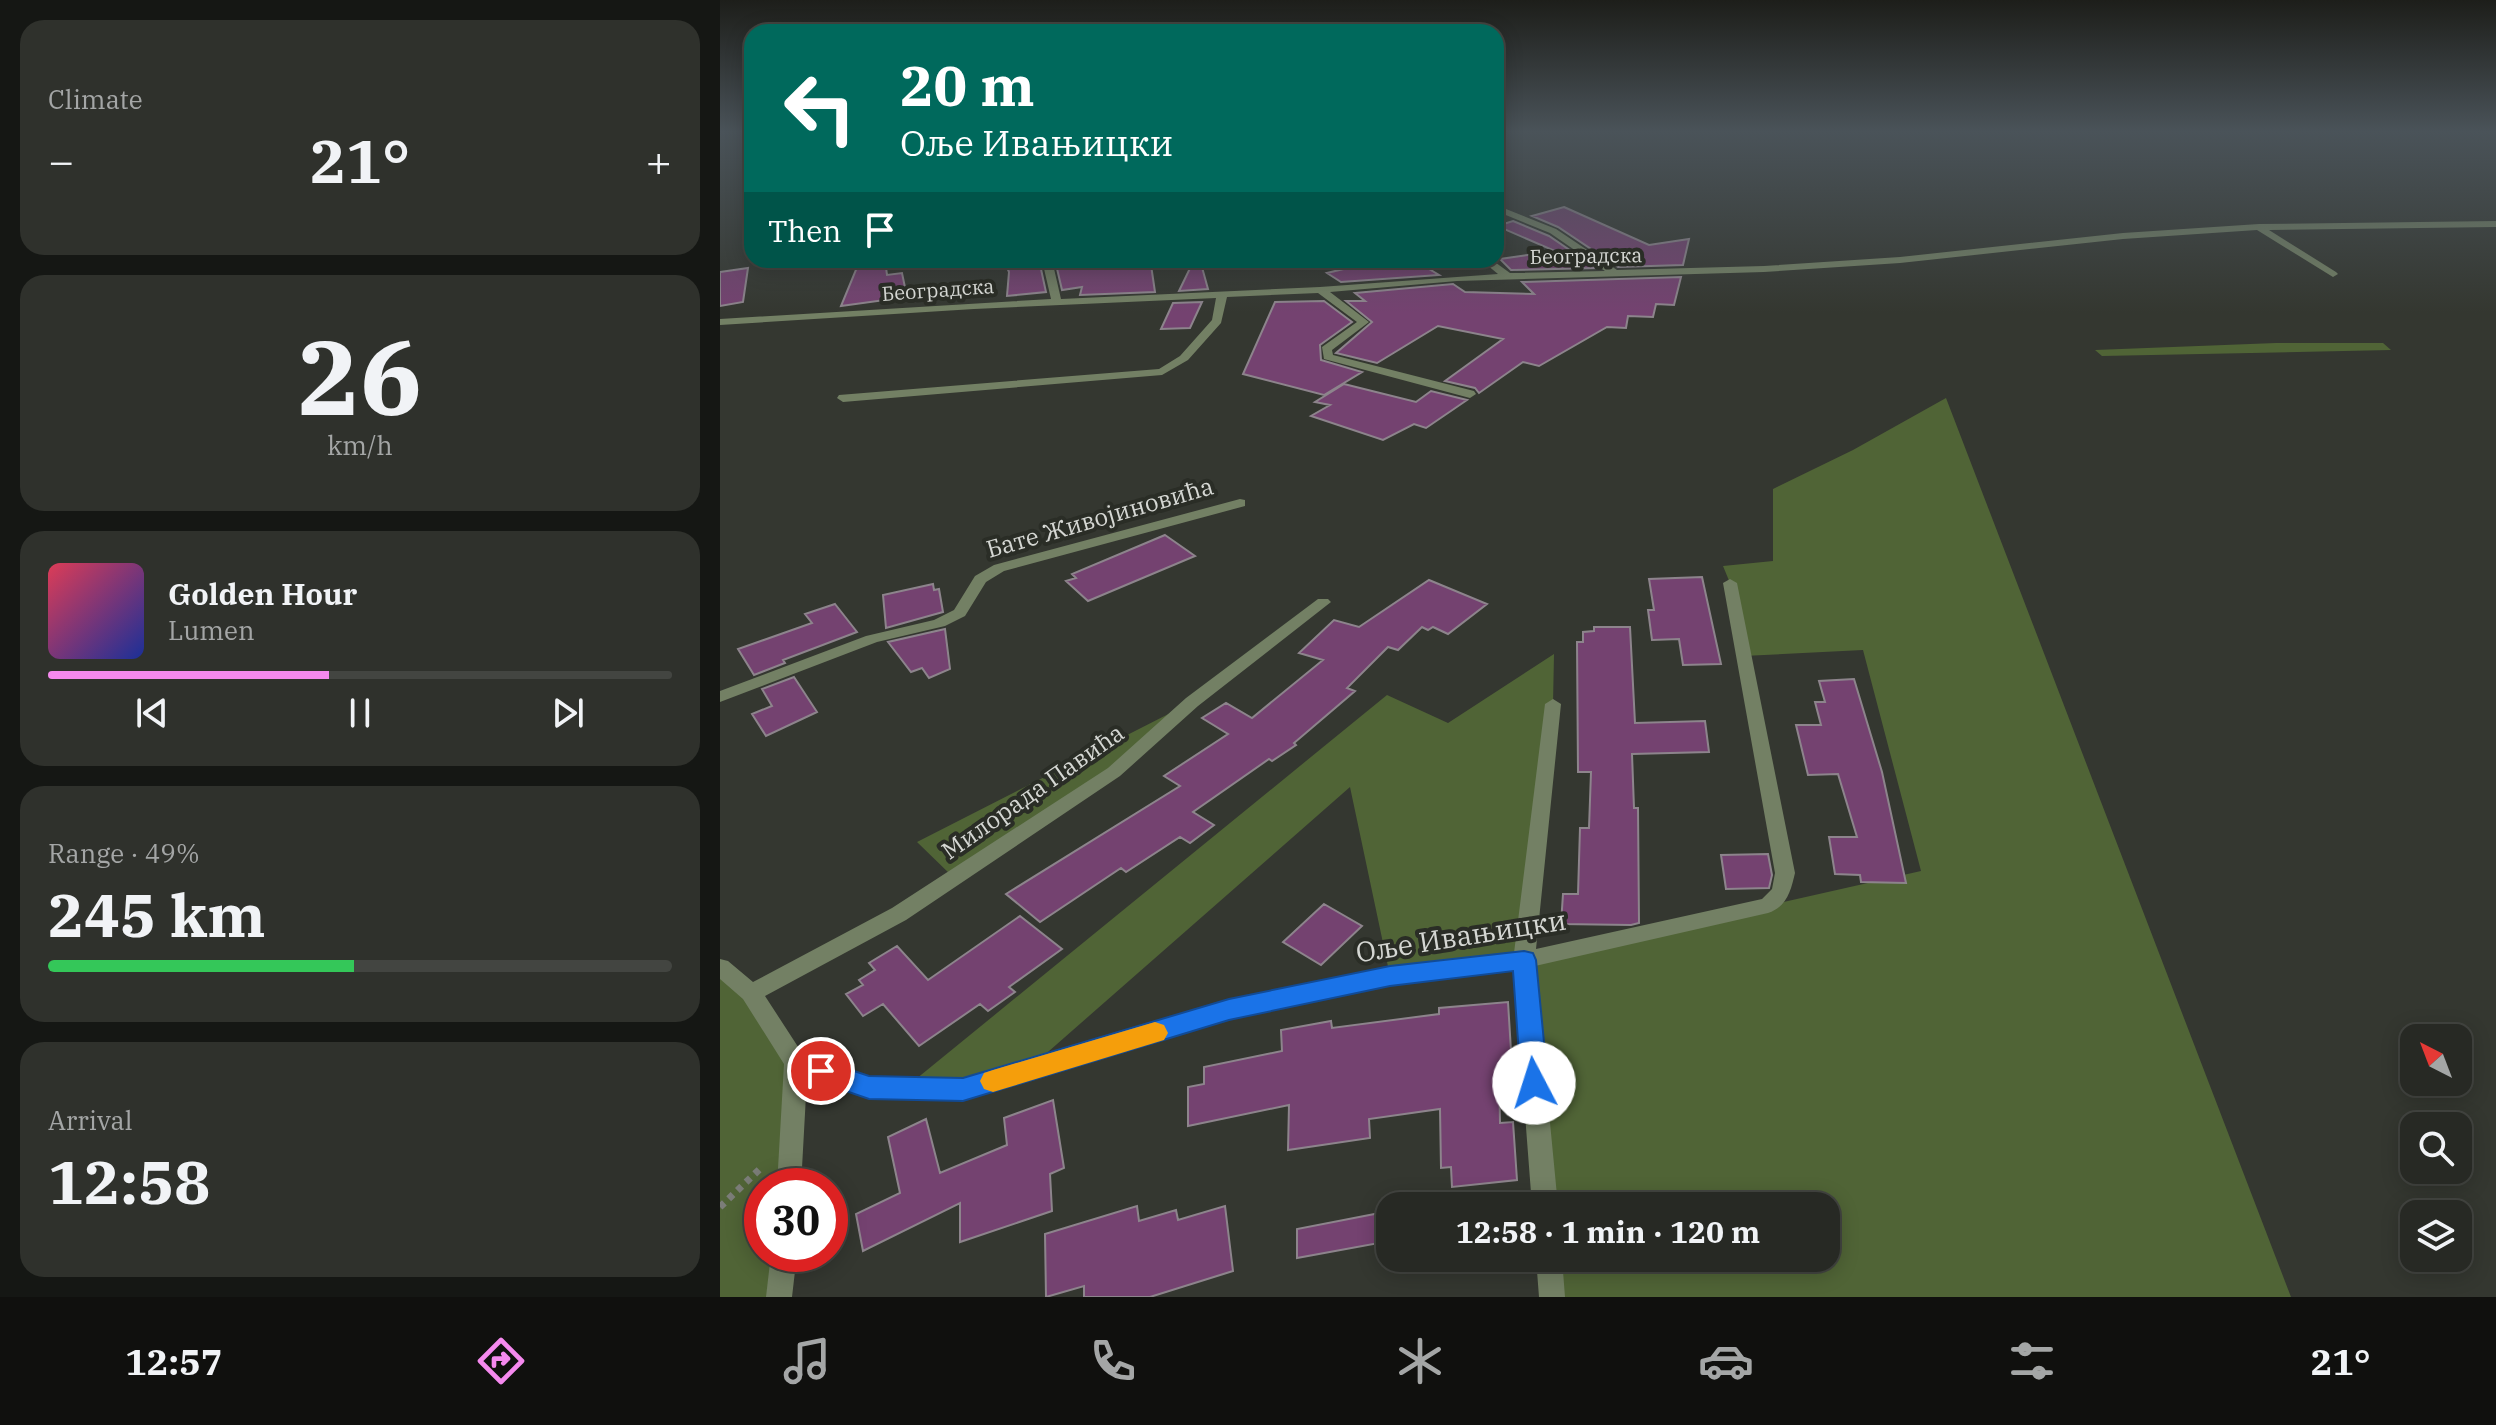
<!DOCTYPE html>
<meta charset="utf-8">
<style>
:root{--surface:#272924;--page:#2f312c;--text:#f1f3f6;--muted:#a4a6a6;--line:#434541;--accent:#f589ee}
body{margin:0;font-family:"IBM Plex Serif",serif;background:var(--page);color:var(--text);height:100vh;display:flex;flex-direction:column;font-size:30px;white-space:nowrap}
*{box-sizing:border-box;margin:0}
p{font-size:26px;color:var(--muted)}
.icon{flex:none;width:44px;height:44px;fill:none;stroke:currentColor;stroke-width:2;stroke-linecap:round;stroke-linejoin:round}
.map{position:relative;flex:1;overflow:hidden}
.drawer{display:flex;flex-direction:column;gap:20px;padding:20px;background:#151714;width:720px}
.drawer>*{flex:none}
.banner{position:absolute;left:24px;top:24px;width:760px;height:244px;border-radius:24px;box-shadow:0 4px 20px #0003,0 0 0 2px var(--line);background:#00695c;color:#fff;overflow:hidden}
.needle{width:52px;rotate:318deg}
.buttons{position:absolute;left:1680px;top:1024px;display:grid;gap:16px}
.buttons a{display:grid;place-items:center;width:72px;height:72px;border-radius:16px;background:var(--surface);box-shadow:0 4px 20px #0003,0 0 0 2px var(--line);font-size:40px}
.speed{position:absolute;left:24px;top:1168px;display:flex;gap:16px;font-size:40px;font-weight:700;text-align:center}
.speed>*{display:grid;place-content:center;width:104px;height:104px;border-radius:50%;background:var(--surface);box-shadow:0 4px 20px #0003,0 0 0 2px var(--line);line-height:1}
.speed .limit{border:12px solid #d22;background:#fff;color:#111}
.pin{position:absolute;display:grid;place-items:center;width:68px;height:68px;color:#fff;margin:-34px;border:4px solid #fff;border-radius:50%;box-shadow:0 2px 8px #0007}
.me{position:absolute;width:88px;margin:-44px;rotate:355deg;stroke-linejoin:round;filter:drop-shadow(0 0 6px #0008)}
.turn{display:flex;align-items:center;gap:28px;height:168px;padding:0 24px;font-size:36px}
.turn .icon{width:104px;height:104px;stroke-width:2.5}
.turn b{display:block;font-size:56px;line-height:68px}
.then{display:flex;align-items:center;height:76px;padding:0 24px;background:#0003;gap:16px;font-size:30px}
.big{font-size:60px;font-weight:800;line-height:1.1}
.drawer .tile{flex:1;display:flex;flex-direction:column;justify-content:center;gap:12px;min-width:0;padding:0 28px;border-radius:24px;background:var(--page)}
.drawer .dial{align-items:center;gap:0}
.dial b{font-size:104px;line-height:1}
.song{display:flex;align-items:center;gap:24px}
.cover{width:96px;height:96px;border-radius:12px;background:linear-gradient(135deg,hsl(350 70% 55%),hsl(230 70% 35%))}
.played{height:8px;border-radius:4px;background:linear-gradient(90deg,var(--accent) 45%,var(--line) 45%)}
.keys{display:flex;justify-content:space-around;direction:ltr}
.heat{display:flex;justify-content:space-between;align-items:center;font-size:44px;direction:ltr}
.charge{height:12px;border-radius:6px;background:linear-gradient(90deg,#34c759 49%,var(--line) 0)}
.trip{position:absolute;left:656px;top:1192px;width:464px;height:80px;border-radius:24px;background:var(--surface);box-shadow:0 4px 20px #0003,0 0 0 2px var(--line);font-weight:800;line-height:80px;text-align:center}
.menu{display:flex;height:128px;justify-content:space-around;align-items:center;background:#10100e;color:var(--muted)}
.menu .icon{width:56px;height:56px}
.menu .on{color:var(--accent)}
.menu b{font-size:36px;color:var(--text)}
main{display:flex;flex:1;min-height:0}
.map>svg:first-child{display:block}
</style>
<main>
<section class="drawer">
<div class="tile"><p>Climate</p>
<div class="heat"><a>−</a><b class="big">21°</b><a>+</a></div>
</div>
<div class="tile dial"><b>26</b><p>km/h</p></div>
<div class="tile">
<div class="song"><i class="cover"></i><div><b>Golden Hour</b><p>Lumen</p></div></div>
<div class="played"></div>
<div class="keys"><svg class="icon" aria-label="previous" viewBox="0 0 24 24"><path d="M18 5L8 12l10 7zM5 5v14"/></svg><svg class="icon" aria-label="pause" viewBox="0 0 24 24"><path d="M8 5v14M16 5v14"/></svg><svg class="icon" aria-label="next" viewBox="0 0 24 24"><path d="M6 5l10 7-10 7zM19 5v14"/></svg></div>
</div>
<div class="tile"><p>Range · 49%</p><b class="big">245 km</b><div class="charge"></div></div>
<div class="tile"><p>Arrival</p><b class="big">12:58</b></div>
</section>
<div class="map">
<svg width="1776" height="1297" viewBox="0 0 1776 1297">
<rect width="100%" height="100%" fill="#343730"/>
<path fill="#506436" d="M1556,343H1663L1671,350L1382,356L1375,350Z
M1226,398L1571,1297H832L829,1258H1106V1206H825L804,961L670,976L630,787L304,1073L185,1088L667,695L728,723L834,654L833,704L805,960L1201,871L1143,650L1023,656L1010,583L1003,566L1053,561V489L1133,450Z
M472,702L394,772L233,877L197,842Z
M0,967L76,1063L66,1186H42V1254H59L54,1297H0Z"/>
<path fill="#744270" stroke="#8d848c" stroke-width="2" d="M844,207L929,245L969,239L963,265L898,267L838,227L812,216Z
M793,221L829,236L876,268L791,270L780,259L835,251L777,226Z
M140,260H165L167,275L182,273L187,297L121,306Z
M284,260H319L326,292L287,296L289,272Z
M335,260H394L403,269L431,265L435,292L360,295L362,287L342,290Z
M474,260H480L488,289L459,291Z
M661,260H694L719,275L621,282L607,273Z
M28,268L23,302L0,306V272Z
M961,277L954,305L936,304L933,317L908,316L906,328L887,327L819,366L803,362L759,393L755,388L725,381L783,339L718,326L657,363L616,353L652,322L626,301H645L635,293L733,284L745,292L814,294L802,282Z
M604,301L632,322L600,345L601,360L642,372L604,395L523,374L555,302Z
M482,302L470,328L441,329L453,303Z
M624,384L696,402L711,391L747,400L706,428L694,424L663,440L591,416L610,405L595,402Z
M445,535L475,556L368,601L346,581L356,578L352,574Z
M982,577L1001,664L963,665L959,639L932,640L928,610H934L929,579Z
M709,580L767,604L728,634L713,627L708,630L702,627L678,650L668,647L627,688L635,691L574,743L576,745L552,761L549,759L473,812L494,825L470,843L460,837L406,872L401,868L320,922L286,894L460,786L444,776L508,734L482,718L506,703L532,718L603,660L579,653L614,620L639,627Z
M213,584L214,590L219,589L223,612L166,628L163,595Z
M115,604L137,632L63,660L65,663L34,675L18,649L92,623L85,614Z
M874,627H910L915,723L985,721L989,752L912,754L914,808H918L919,923L911,925L841,924L843,894H858L860,828H869L871,772H858L857,642H863V632L874,631Z
M225,629L230,669L209,678L202,668L191,672L168,642Z
M74,677L97,712L46,736L32,714L52,706L42,689Z
M1134,679L1162,772L1186,883L1141,882L1140,875L1115,874L1109,837H1137L1118,774L1088,775L1076,725H1101L1095,702H1105L1099,681Z
M1048,854L1052,875L1049,888L1006,889L1001,855Z
M604,904L642,926L601,965L563,942Z
M300,916L342,949L289,987L295,992L268,1011L260,1004L199,1046L163,1004L143,1016L126,994L143,985L139,980L155,970L149,963L177,946L208,980Z
M788,1002L792,1067L779,1068L780,1123L793,1122L797,1180L732,1187L731,1167L721,1168L720,1109L649,1119L650,1138L568,1150L569,1105L468,1126V1087L484,1084V1067L562,1051L561,1030L611,1021L612,1028L719,1014V1008Z
M333,1100L344,1168L330,1174L332,1211L240,1242V1203L143,1251L136,1214L180,1193L168,1137L206,1119L220,1173L287,1145L284,1118Z
M417,1206L419,1221L456,1210L458,1220L505,1206L513,1271L430,1297H364V1286L326,1297L325,1234Z
M670,1211V1241L577,1258V1229Z"/>
<g fill="none" stroke-linecap="round" stroke-linejoin="round">
<path stroke="#7b7d78" stroke-width="7" stroke-dasharray="6 6" stroke-linecap="butt" d="M0,1207L43,1166"/>
<path fill="#738064" fill-rule="evenodd" d="M776,205L836,229L897,270L1044,266L1180,257L1403,233L1539,224L1776,221V227L1549,230L1616,272L1618,274L1613,277L1537,230L1403,239L1180,263L1044,272L737,281L610,292L649,322L612,350L613,355L754,391L756,394L750,398L604,359L602,347L637,322L598,293L507,297L501,323L468,360L442,375L123,402L117,398L119,395L439,369L460,356L492,320L496,298L254,309L0,325V319L331,299L322,260H332L341,299L600,287L778,274L761,260H772L790,273L885,271L830,233L776,211Z
M520,499L525,500V506L284,571L266,582L245,616L225,626L157,642L0,702V691L146,636L214,620L234,610L255,576L274,565Z
M1010,579L1017,583L1075,873C1071,890 1067,907 1048,913L815,966L838,1206H812L794,970L670,985L509,1019L243,1100L149,1098L87,1077L81,1186H57L64,1064L23,999L0,979V959L8,961L33,982L172,908L388,768L466,698L598,599H608L611,602L478,706L400,776L186,920L45,996L84,1056L149,1078L243,1080L509,1001L670,967L794,953L825,704L833,699L841,704L816,949L1042,899L1052,889L1055,873L1003,583Z
M51,1254H77L72,1297H46Z
M816,1258H842L845,1297H819Z"/>
</g>
<linearGradient id="sky" x2="0" y2="1"><stop stop-color="#1d1e1a"/><stop offset="0.42" stop-color="#4a5359"/><stop offset="1" stop-color="#4a5359" stop-opacity="0"/></linearGradient>
<rect width="1776" height="313" fill="url(#sky)"/>
<path fill="#1a73e8" stroke="#114b97" stroke-width="2" d="M804,951L813,953L816,960L828,1083L824,1091L814,1095L805,1091L801,1083L793,971L670,986L509,1020L243,1101L149,1099L91,1079L88,1071L91,1063L101,1060L149,1076L243,1078L509,999L670,966Z"/>
<path fill="#f59e0b" d="M435,1022L444,1025L448,1033L444,1040L273,1092L264,1089L260,1081L264,1073L273,1070Z"/>
<g text-anchor="middle" stroke-width="8" stroke-linejoin="round" paint-order="stroke">
<g font-size="20" fill="#d5d7d3" stroke="#2a2d26">
<text transform="translate(866 256) rotate(-1)" y="7">Београдска</text>
<text transform="translate(218 290) rotate(-4)" y="7">Београдска</text>
</g>
<g font-size="24" fill="#d5d7d3" stroke="#2a2d26">
<text transform="translate(380 518) rotate(-16)" y="8">Бате Живојиновића</text>
<text transform="translate(313 792) rotate(-35)" y="8">Милорада Павића</text>
</g>
<g font-size="28" fill="#d5d7d3" stroke="#2a2d26">
<text transform="translate(741 936) rotate(-9)" y="10">Оље Ивањицки</text>
</g>
</g>
</svg>
<div class="buttons">
<a><svg class="needle" viewBox="-14 -14 28 28"><path d="M0-13l5 13h-10z" fill="#e53935"/><path d="M0 13l5-13h-10z" fill="#a4a6a6"/></svg></a>
<a><svg class="icon" aria-label="search" viewBox="0 0 24 24"><circle cx="10" cy="10" r="6"/><path d="M15 15l6 6"/></svg></a>
<a><svg class="icon" aria-label="layers" viewBox="0 0 24 24"><path d="M12 4l9 5-9 5-9-5zM3 14l9 5 9-5"/></svg></a>
</div>
<div class="speed"><div class="limit">30</div></div>
<div class="pin" style="left:101px;top:1071px;background:#d93025"><svg class="icon" aria-label="arrive" viewBox="0 0 24 24"><path d="M6 21V4h12l-3 4 3 4H6"/></svg></div>
<svg class="me" style="left:814px;top:1083px" viewBox="-20 -20 40 40"><circle r="19" fill="#fff"/><path d="M0-13L10 11 0 6-10 11z" fill="#1a73e8"/></svg>
<div class="trip">12:58 · 1 min · 120 m</div>
<div class="banner">
<div class="turn"><svg class="icon" aria-label="left" viewBox="0 0 24 24"><path d="M17 20v-9H6M10 6l-5 5 5 5"/></svg><div><b>20 m</b>Оље Ивањицки</div></div>
<div class="then">Then<svg class="icon" aria-label="arrive" viewBox="0 0 24 24"><path d="M6 21V4h12l-3 4 3 4H6"/></svg></div>
</div>
</div>
</main>
<nav class="menu">
<b>12:57</b>
<svg class="icon on" aria-label="directions" viewBox="0 0 24 24"><path d="M12 3l9 9-9 9-9-9zM9 14v-3h6M13 9l2 2-2 2"/></svg>
<svg class="icon" aria-label="music" viewBox="0 0 24 24"><path d="M9 18V5l10-2v13"/><circle cx="6" cy="18" r="3"/><circle cx="16" cy="16" r="3"/></svg>
<svg class="icon" aria-label="phone" viewBox="0 0 24 24"><path d="M5 4h4l2 5-3 2q2 4 5 5l2-3 5 2v4C11 20 4 13 5 4z"/></svg>
<svg class="icon" aria-label="climate" viewBox="0 0 24 24"><path d="M12 3v18M4 7l16 10M4 17L20 7"/></svg>
<svg class="icon" aria-label="car" viewBox="0 0 24 24"><path d="M5 17H2v-5l4-1 3-4h7l3 4 3 1v5h-3M9 17h6M6 11h13"/><circle cx="7" cy="17" r="2"/><circle cx="17" cy="17" r="2"/></svg>
<svg class="icon" aria-label="filters" viewBox="0 0 24 24"><path d="M4 7h16M4 17h16"/><circle cx="9" cy="7" r="2"/><circle cx="15" cy="17" r="2"/></svg>
<b>21°</b>
</nav>
